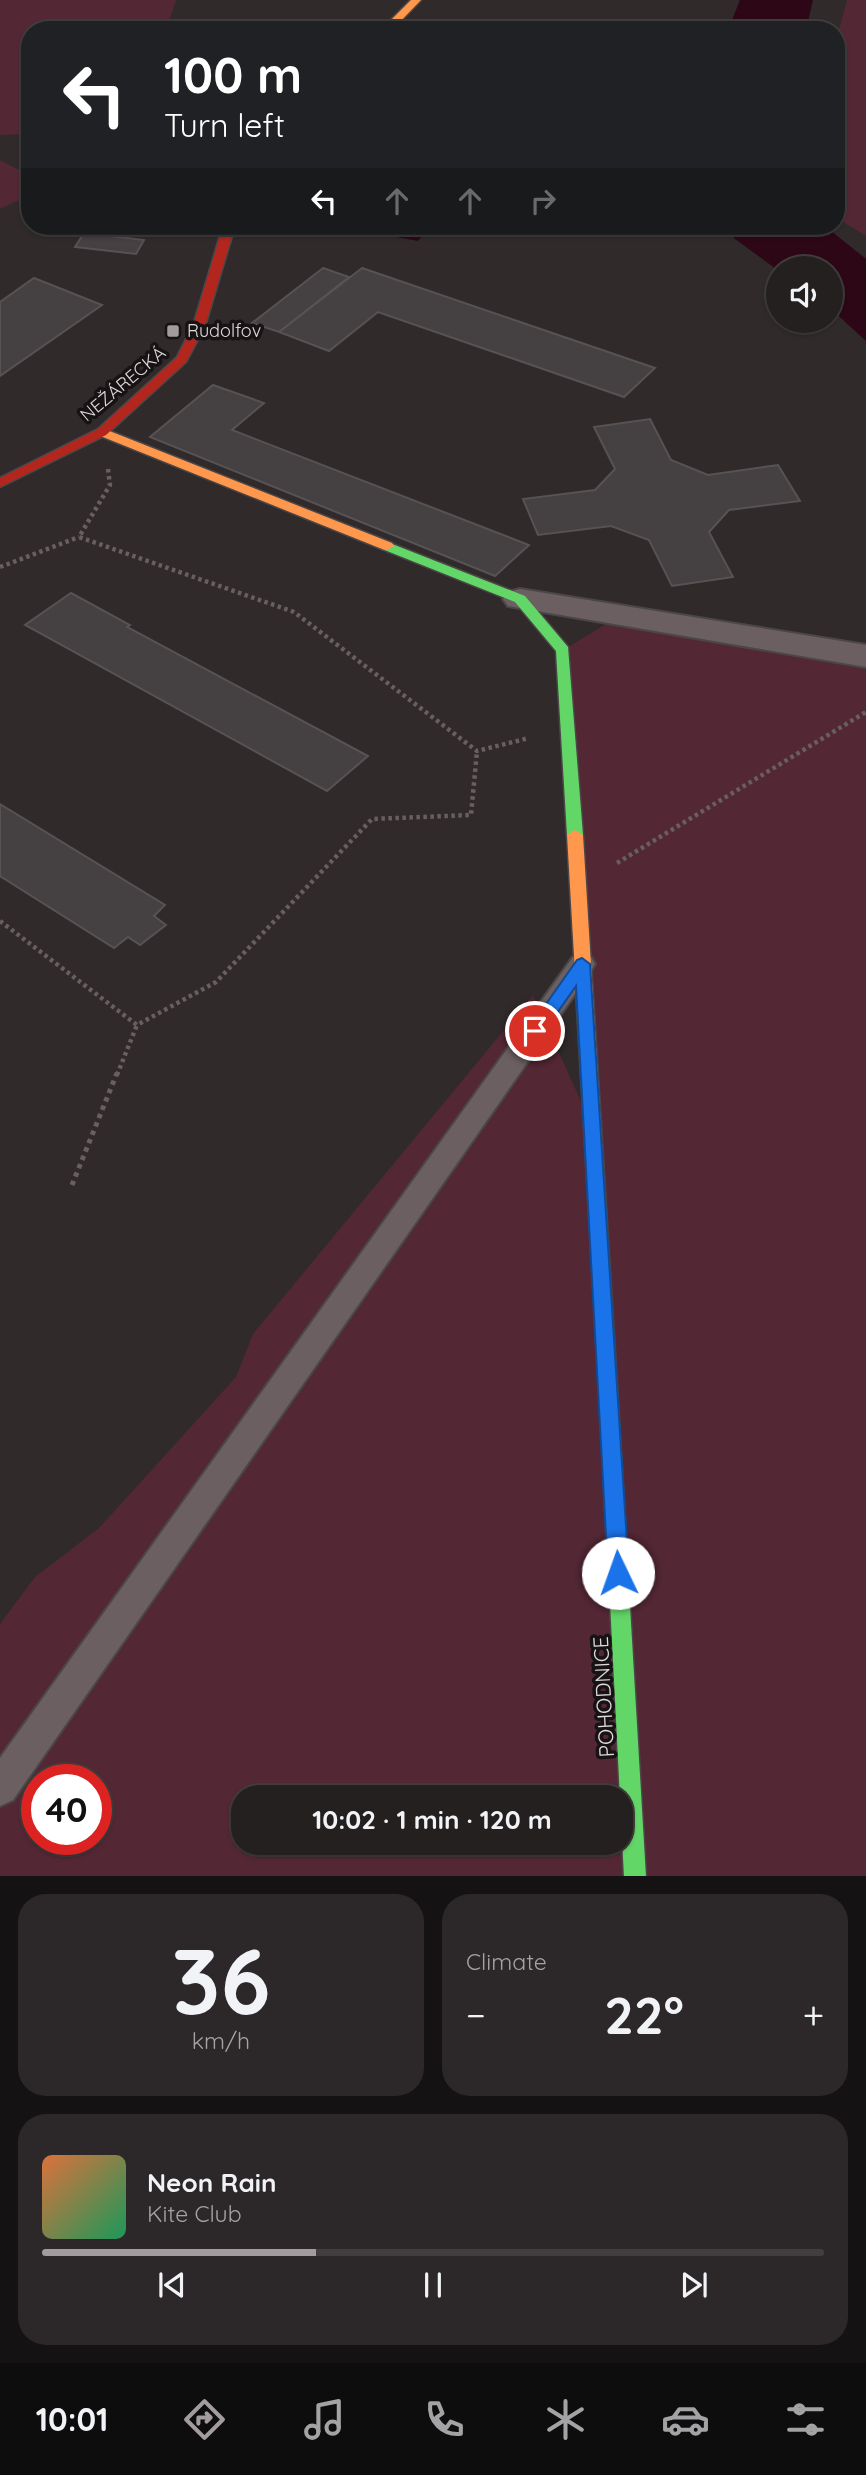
<!DOCTYPE html>
<meta charset="utf-8">
<style>
:root{--surface:#242020;--page:#2c2829;--text:#f1f3f6;--muted:#a3a3a5;--line:#413e3e;--accent:#a39c9e}
body{margin:0;font-family:Quicksand,sans-serif;background:var(--page);color:var(--text);height:100vh;display:flex;flex-direction:column;font-size:26px;white-space:nowrap}
*{box-sizing:border-box;margin:0}
p{font-size:23px;color:var(--muted)}
.icon{flex:none;width:38px;height:38px;fill:none;stroke:currentColor;stroke-width:2;stroke-linecap:round;stroke-linejoin:round}
.map{position:relative;height:1876px;overflow:hidden}
.side{display:flex;flex-direction:column;gap:18px;padding:18px;background:#141212;flex:1}
.side>*{flex:none}
.guide{position:absolute;left:21px;top:21px;width:824px;height:214px;border-radius:28px;box-shadow:0 2px 5px #0004,0 0 0 2px var(--line);background:#202124;color:#fff;overflow:hidden}
.tools{position:absolute;left:766px;top:256px;display:grid;gap:14px}
.tools a{display:grid;place-items:center;width:77px;height:77px;border-radius:50%;background:var(--surface);box-shadow:0 2px 5px #0004,0 0 0 2px var(--line);font-size:35px}
.speed{position:absolute;left:21px;top:1764px;display:flex;gap:14px;font-size:35px;font-weight:700;text-align:center}
.speed>*{display:grid;place-content:center;width:91px;height:91px;border-radius:50%;background:var(--surface);box-shadow:0 2px 5px #0004,0 0 0 2px var(--line);line-height:1}
.speed .limit{border:10px solid #d22;background:#fff;color:#111}
.pin{position:absolute;display:grid;place-items:center;width:60px;height:60px;color:#fff;margin:-30px;border:4px solid #fff;border-radius:50%;box-shadow:0 2px 7px #0007}
.me{position:absolute;width:77px;margin:-38px;rotate:357deg;stroke-linejoin:round;filter:drop-shadow(0 0 5px #0008)}
.turn{display:flex;align-items:center;gap:24px;height:147px;padding:0 28px;font-size:32px}
.turn .icon{width:91px;height:91px;stroke-width:2.5}
.turn b{display:block;font-size:49px;line-height:60px}
.lanes{display:flex;align-items:center;height:66px;padding:0 28px;background:#0003;justify-content:center;gap:35px;direction:ltr}
.lanes .off{opacity:.35}
.big{font-size:52px;font-weight:700;line-height:1.1}
.side .widget{flex:1;display:flex;flex-direction:column;justify-content:center;gap:10px;min-width:0;padding:0 24px;border-radius:28px;background:var(--page)}
.side .dial{align-items:center;gap:0}
.dial b{font-size:91px;line-height:1}
.song{display:flex;align-items:center;gap:21px}
.cover{width:84px;height:84px;border-radius:10px;background:linear-gradient(135deg,hsl(20 70% 55%),hsl(150 70% 35%))}
.played{height:7px;border-radius:4px;background:linear-gradient(90deg,var(--accent) 35%,var(--line) 35%)}
.keys{display:flex;justify-content:space-around;direction:ltr}
.heat{display:flex;justify-content:space-between;align-items:center;font-size:38px;direction:ltr}
.side .tiles{flex:1;display:grid;gap:18px;grid-template-columns:1fr 1fr}
.widget:last-child{grid-column:span 2}
.trip{position:absolute;left:231px;top:1785px;width:402px;height:70px;border-radius:28px;background:var(--surface);box-shadow:0 2px 5px #0004,0 0 0 2px var(--line);font-weight:700;line-height:70px;text-align:center}
.tabs{display:flex;height:112px;justify-content:space-around;align-items:center;background:#0e0d0d;color:var(--muted)}
.tabs .icon{width:49px;height:49px}
.tabs .selected{color:var(--accent)}
.tabs b{font-size:32px;color:var(--text)}
.map>svg:first-child{display:block}
</style>
<div class="map">
<svg width="866" height="1877" viewBox="0 0 866 1877">
<rect width="100%" height="100%" fill="#302a2b"/>
<path fill="#542735" fill-rule="evenodd" d="M0,0H176L166,30H30V134L0,135Z
M847,0H866V236L837,218L836,41Z
M0,160L30,176V195L0,209Z
M619,616L866,656V1876H0V1624L35,1577L99,1528L236,1377L253,1334L533,995L593,1128L563,650ZM37,1780H96V1839H37ZM243,1797H621V1843H243Z"/>
<path fill="#2e0716" d="M740,0H813L806,30H728Z
M338,226H421L429,227L418,241Z
M723,226H825L866,259V341L831,309V268H779V271L735,239Z"/>
<path fill="#454041" stroke="#575253" stroke-width="2" d="M84,233L144,240L136,254L75,247Z
M323,268L349,277L279,332L252,323Z
M362,268L655,368L624,397L378,312L329,351L279,332Z
M34,278L102,305L0,376V302Z
M213,385L264,403L232,430L529,545L495,576L150,437Z
M650,419L671,460L708,475L778,465L800,501L729,510L709,532L733,577L672,586L649,540L611,526L538,535L523,499L595,490L615,469L594,427Z
M71,593L130,625L127,627L368,756L327,791L25,625Z
M0,804L165,905L154,916L166,925L140,945L128,937L114,948L0,876Z"/>
<g fill="none" stroke-linecap="round" stroke-linejoin="round">
<defs>
<path id="lane" d="M582,954L591,957L595,964L591,971L13,1800L0,1806V1758L573,957Z"/>
<path id="street" d="M520,589L866,645V667L508,606L503,599L508,592Z"/>
<path id="fast" d="M387,542L525,596L568,647L583,835L580,839H570L567,835L556,651L515,602L382,549V543Z
M608,1378L615,1380L617,1386L646,1877H624L599,1386L601,1380Z"/>
<path id="slow" d="M411,0H421L392,30H381Z
M102,428L392,543L394,546L387,550L382,549L98,435L96,432Z
M575,830L583,835L617,1386L615,1392L608,1394L601,1392L599,1386L567,835Z"/>
<path id="jam" d="M223,226H235L205,326L186,362L106,435L0,487V478L98,429L177,357L193,326Z"/>
</defs>
<use href="#lane" stroke="#4b4748" stroke-width="4"/>
<use href="#street" stroke="#4b4748" stroke-width="4"/>
<use href="#fast" stroke="#4b4748" stroke-width="3"/>
<use href="#slow" stroke="#4b4748" stroke-width="3"/>
<use href="#jam" stroke="#4b4748" stroke-width="3"/>
<path stroke="#675f61" stroke-width="4.5" stroke-dasharray="3.5 3.5" stroke-linecap="butt" d="M108,469L110,485L79,537L294,612L477,751L529,738
M0,567L79,537
M617,863L866,712
M0,921L137,1025L216,982L372,819L471,815L477,751
M117,1075L137,1025"/>
<path stroke="#675f61" stroke-width="5" stroke-dasharray="4.5 4.5" stroke-linecap="butt" d="M72,1185L117,1073"/>
<use href="#lane" fill="#6b5f62" fill-rule="evenodd"/>
<use href="#street" fill="#6b5f62" fill-rule="evenodd"/>
<use href="#fast" fill="#63d668" fill-rule="evenodd"/>
<use href="#slow" fill="#ff974d" fill-rule="evenodd"/>
<use href="#jam" fill="#b3261e" fill-rule="evenodd"/>
</g>
<path fill="#1a73e8" stroke="#114b97" stroke-width="2" d="M582,958L590,964L629,1573L626,1579L618,1582L611,1579L608,1573L576,986L541,1036L535,1038L527,1031L577,960Z"/>
<rect fill="#a39c9e" stroke="#171213" stroke-width="2.5" x="166" y="324" width="14" height="14" rx="3.5"/>
<g text-anchor="middle" stroke-width="7" stroke-linejoin="round" paint-order="stroke">
<g font-size="18" fill="#e1dadc" stroke="#171213" text-anchor="start">
<text x="187" y="337">Rudolfov</text>
</g>
<g font-size="18" fill="#e1dadc" stroke="#171213">
<text transform="translate(123 384) rotate(-40)" y="6">NEŽÁRECKÁ</text>
</g>
<g font-size="21" fill="#e1dadc" stroke="#171213">
<text transform="translate(604 1697) rotate(-93)" y="7">POHODNICE</text>
</g>
</g>
</svg>
<div class="tools">
<a><svg class="icon" aria-label="sound" viewBox="0 0 24 24"><path d="M4 9h4l5-4v14l-5-4H4zM17 9q2 3 0 6"/></svg></a>
</div>
<div class="speed"><div class="limit">40</div></div>
<div class="pin" style="left:535px;top:1031px;background:#d93025"><svg class="icon" aria-label="arrive" viewBox="0 0 24 24"><path d="M6 21V4h12l-3 4 3 4H6"/></svg></div>
<svg class="me" style="left:618px;top:1573px" viewBox="-20 -20 40 40"><circle r="19" fill="#fff"/><path d="M0-13L10 11 0 6-10 11z" fill="#1a73e8"/></svg>
<div class="trip">10:02 · 1 min · 120 m</div>
<div class="guide">
<div class="turn"><svg class="icon" aria-label="left" viewBox="0 0 24 24"><path d="M17 20v-9H6M10 6l-5 5 5 5"/></svg><div><b>100 m</b>Turn left</div></div>
<div class="lanes"><svg class="icon" aria-label="left" viewBox="0 0 24 24"><path d="M17 20v-9H6M10 6l-5 5 5 5"/></svg><svg class="icon off" aria-label="ahead" viewBox="0 0 24 24"><path d="M12 20V5M6 11l6-6 6 6"/></svg><svg class="icon off" aria-label="ahead" viewBox="0 0 24 24"><path d="M12 20V5M6 11l6-6 6 6"/></svg><svg class="icon off" aria-label="right" viewBox="0 0 24 24"><path d="M7 20v-9h11M14 6l5 5-5 5"/></svg></div>
</div>
</div>
<section class="side">
<div class="tiles">
<div class="widget dial"><b>36</b><p>km/h</p></div>
<div class="widget"><p>Climate</p>
<div class="heat"><a>−</a><b class="big">22°</b><a>+</a></div>
</div>
<div class="widget">
<div class="song"><i class="cover"></i><div><b>Neon Rain</b><p>Kite Club</p></div></div>
<div class="played"></div>
<div class="keys"><svg class="icon" aria-label="previous" viewBox="0 0 24 24"><path d="M18 5L8 12l10 7zM5 5v14"/></svg><svg class="icon" aria-label="pause" viewBox="0 0 24 24"><path d="M8 5v14M16 5v14"/></svg><svg class="icon" aria-label="next" viewBox="0 0 24 24"><path d="M6 5l10 7-10 7zM19 5v14"/></svg></div>
</div>
</div>
</section>
<nav class="tabs">
<b>10:01</b>
<svg class="icon selected" aria-label="directions" viewBox="0 0 24 24"><path d="M12 3l9 9-9 9-9-9zM9 14v-3h6M13 9l2 2-2 2"/></svg>
<svg class="icon" aria-label="music" viewBox="0 0 24 24"><path d="M9 18V5l10-2v13"/><circle cx="6" cy="18" r="3"/><circle cx="16" cy="16" r="3"/></svg>
<svg class="icon" aria-label="phone" viewBox="0 0 24 24"><path d="M5 4h4l2 5-3 2q2 4 5 5l2-3 5 2v4C11 20 4 13 5 4z"/></svg>
<svg class="icon" aria-label="climate" viewBox="0 0 24 24"><path d="M12 3v18M4 7l16 10M4 17L20 7"/></svg>
<svg class="icon" aria-label="car" viewBox="0 0 24 24"><path d="M5 17H2v-5l4-1 3-4h7l3 4 3 1v5h-3M9 17h6M6 11h13"/><circle cx="7" cy="17" r="2"/><circle cx="17" cy="17" r="2"/></svg>
<svg class="icon" aria-label="filters" viewBox="0 0 24 24"><path d="M4 7h16M4 17h16"/><circle cx="9" cy="7" r="2"/><circle cx="15" cy="17" r="2"/></svg>
</nav>
